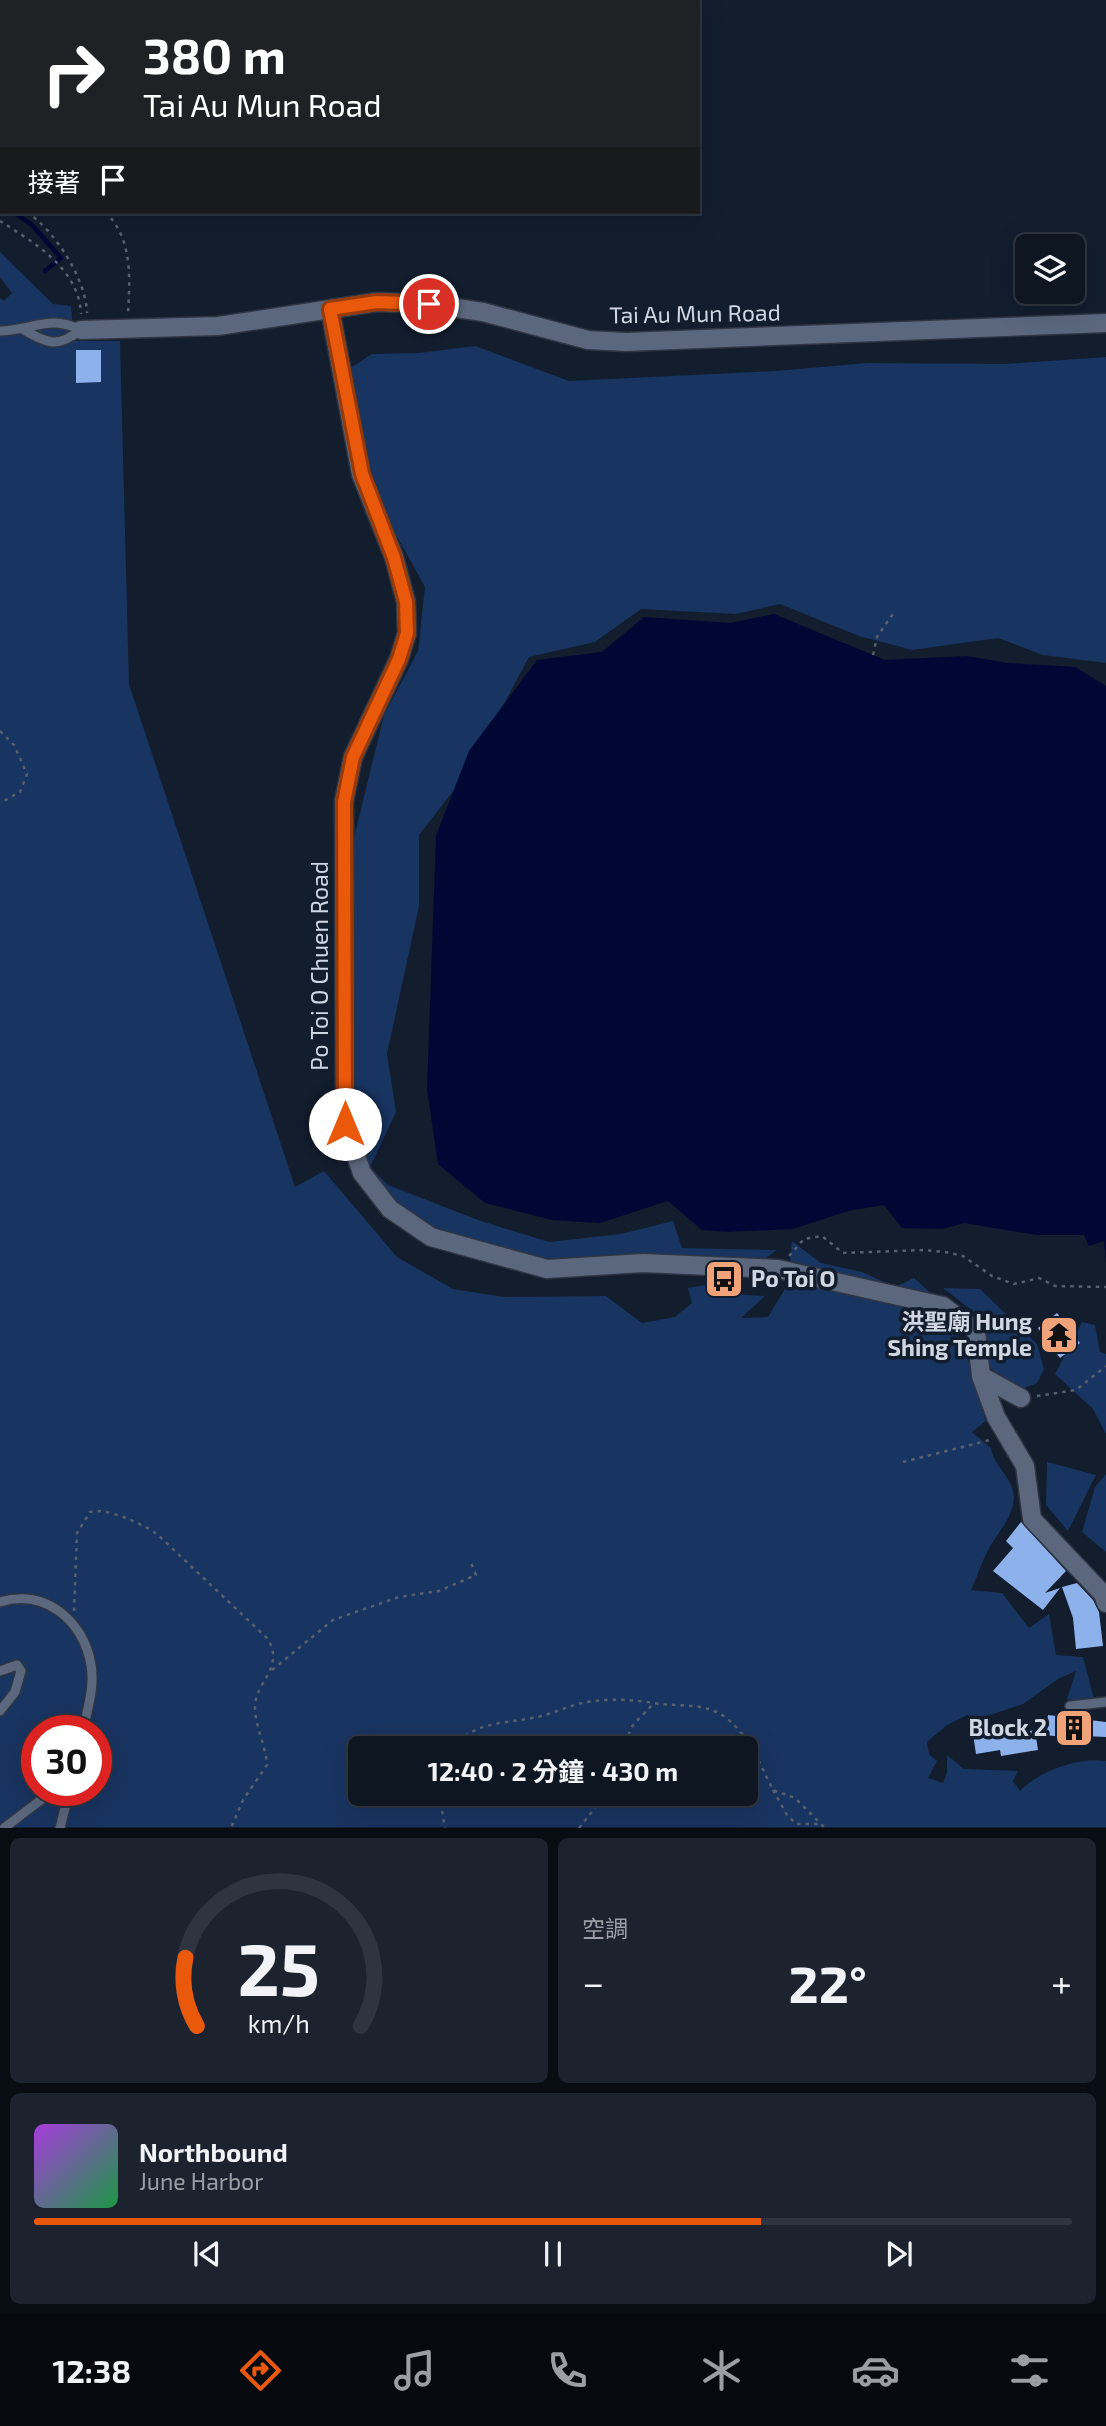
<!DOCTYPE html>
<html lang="zh-TW">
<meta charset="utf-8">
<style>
:root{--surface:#0e1622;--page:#1c232f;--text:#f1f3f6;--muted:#9b9fa5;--line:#2e3540;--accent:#ea580c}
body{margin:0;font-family:"Exo 2","Noto Sans TC",sans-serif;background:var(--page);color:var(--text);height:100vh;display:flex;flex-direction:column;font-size:26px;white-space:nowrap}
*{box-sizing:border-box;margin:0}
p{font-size:23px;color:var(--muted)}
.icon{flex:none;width:38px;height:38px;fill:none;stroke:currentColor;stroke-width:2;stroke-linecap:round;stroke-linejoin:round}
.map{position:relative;height:1828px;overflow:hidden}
.sheet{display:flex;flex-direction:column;gap:10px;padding:10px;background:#080c13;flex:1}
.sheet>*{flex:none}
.banner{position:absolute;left:0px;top:0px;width:700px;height:214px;box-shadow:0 7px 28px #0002,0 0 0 2px var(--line);background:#202124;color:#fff;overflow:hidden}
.fabs{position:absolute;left:1015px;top:234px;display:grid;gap:14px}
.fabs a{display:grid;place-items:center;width:70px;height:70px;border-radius:10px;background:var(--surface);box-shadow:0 7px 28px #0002,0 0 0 2px var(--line);font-size:35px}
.speed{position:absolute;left:21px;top:1715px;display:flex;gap:14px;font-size:35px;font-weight:700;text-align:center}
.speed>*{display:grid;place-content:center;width:91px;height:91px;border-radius:50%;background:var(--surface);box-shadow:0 7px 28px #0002,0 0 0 2px var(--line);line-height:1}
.speed .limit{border:10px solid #d22;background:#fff;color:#111}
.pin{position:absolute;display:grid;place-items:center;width:60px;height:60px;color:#fff;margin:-30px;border:4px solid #fff;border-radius:50%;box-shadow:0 2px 7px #0007}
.me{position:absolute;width:77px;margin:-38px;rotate:0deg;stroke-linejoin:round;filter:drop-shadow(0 0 5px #0008)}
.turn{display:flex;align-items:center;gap:24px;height:147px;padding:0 28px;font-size:32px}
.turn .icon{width:91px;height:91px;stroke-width:2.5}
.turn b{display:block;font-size:49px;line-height:60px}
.then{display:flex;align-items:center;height:66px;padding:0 28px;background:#0003;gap:14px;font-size:26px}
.big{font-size:52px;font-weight:700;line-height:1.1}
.sheet .card{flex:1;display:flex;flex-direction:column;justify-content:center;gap:10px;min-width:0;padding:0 24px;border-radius:10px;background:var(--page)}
.sheet .dial{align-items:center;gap:0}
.dial svg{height:182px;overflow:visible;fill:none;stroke:var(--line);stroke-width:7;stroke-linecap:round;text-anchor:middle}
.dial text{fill:var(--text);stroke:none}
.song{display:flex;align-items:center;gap:21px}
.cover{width:84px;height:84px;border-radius:10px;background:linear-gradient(135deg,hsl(280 70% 55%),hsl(140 70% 35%))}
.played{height:7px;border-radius:4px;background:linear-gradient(90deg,var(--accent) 70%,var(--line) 70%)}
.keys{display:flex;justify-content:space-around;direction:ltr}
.heat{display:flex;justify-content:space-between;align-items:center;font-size:38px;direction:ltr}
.sheet .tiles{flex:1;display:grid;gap:10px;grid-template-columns:1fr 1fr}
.card:last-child{grid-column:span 2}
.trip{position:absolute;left:348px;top:1736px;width:410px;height:70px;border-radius:10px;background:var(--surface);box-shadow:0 7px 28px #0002,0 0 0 2px var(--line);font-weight:700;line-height:70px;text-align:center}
.tabs{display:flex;height:112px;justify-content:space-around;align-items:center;background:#06090e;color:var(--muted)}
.tabs .icon{width:49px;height:49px}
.tabs .current{color:var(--accent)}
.tabs b{font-size:32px;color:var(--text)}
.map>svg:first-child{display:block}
</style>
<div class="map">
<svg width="1106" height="1828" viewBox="0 0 1106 1828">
<rect width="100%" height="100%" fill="#121d2e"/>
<path fill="#183460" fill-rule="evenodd" d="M0,252L53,304L71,306L74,341H120L129,684L295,1187L324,1171L397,1257L453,1289L504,1297L606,1296L642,1323L675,1317L692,1303L688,1288L705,1285L714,1293L765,1296L741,1318L768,1317L788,1284L792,1241L821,1263L862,1272L895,1287L914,1278C965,1321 967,1360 986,1421L972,1432L991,1448C993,1465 1013,1478 1014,1496C1014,1515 1000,1530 991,1545C983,1558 978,1575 971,1590L1002,1593L1029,1628L1049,1614L1056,1655L1083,1657L1095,1703L1067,1699L1076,1671L1058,1679L1023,1704L978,1719L967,1715L947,1725L927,1742L929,1754L937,1761L928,1778L943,1783L947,1773V1755L964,1769L1018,1771L1013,1781L1020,1791C1039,1771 1078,1757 1106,1761V1827H0V298L4,301L12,293L0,277ZM37,1731H96V1790H37ZM360,1748H746V1794H360Z
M475,346L569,381L776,371L867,363L1004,364L1106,357V663L1043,655L998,638L912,650L859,636L780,604L736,614L641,609L595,642L529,657L467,773L419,835V906L387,1054L396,1112L370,1167L388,1185L478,1220L549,1242L621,1234L673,1221L682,1248L777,1250L762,1261L590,1267L439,1242L373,1192L351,1158V850L384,715L418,651L425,587L375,497L350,368L372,354L419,353Z
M943,1288L980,1289L1037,1344L1044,1369L1037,1383L1020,1390C984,1372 983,1358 984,1320Z
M1082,1322L1095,1325L1100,1352L1106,1354V1434L1093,1409L1055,1374Z
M1047,1462L1096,1475L1068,1531L1046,1505Z
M1106,1474V1552L1082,1532L1095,1487Z"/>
<path fill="#000734" d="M774,614L885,660L967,656L1008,663L1075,667L1106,686V1263L1104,1241L1089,1246L1084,1235H1037L964,1223L943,1229L902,1228L884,1205L848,1211L793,1229L728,1232L702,1230L668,1201L600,1223L552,1220L485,1203L438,1164L427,1089L436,836L469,751L537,660L602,652L644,617L731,623Z"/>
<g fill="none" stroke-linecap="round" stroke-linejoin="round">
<path stroke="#000734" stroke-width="4.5" d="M0,202L2,204
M13,212L32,225L61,258L45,271"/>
</g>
<path fill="#8db1ea" d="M76,350H101V382L76,383Z
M1057,1313L1080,1343L1060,1358L1038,1328Z
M1021,1522L1066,1571L1045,1593L1060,1588L1043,1610L993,1571L1013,1548L1006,1541Z
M1077,1583L1093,1600L1099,1612L1103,1646L1076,1649L1073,1618L1062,1587Z
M1048,1715L1106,1722V1737L1083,1736L1082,1739L1045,1735Z
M1035,1730L1038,1750L1001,1756L1000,1750L976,1754L973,1734L991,1731L992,1738Z"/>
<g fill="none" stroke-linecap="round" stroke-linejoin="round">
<defs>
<path id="lane" d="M0,331C33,330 50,314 81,330C57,348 49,344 24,330
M0,1602C45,1588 84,1621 91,1665C95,1687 87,1710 83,1731
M0,1671L17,1665L21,1671L15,1692L0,1711
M1070,1706L1106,1702
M4,1828L50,1793L68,1795
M60,1828L69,1792"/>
<path id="street" d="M330,309L361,474L394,557L406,602L407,633L399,659L353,757L344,801L345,1124L362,1173L390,1209L431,1237L547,1269L643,1263L778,1269L943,1306L976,1331L981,1376L996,1417L1025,1466L1032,1519L1103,1594L1106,1603
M981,1376L1021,1398"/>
<path id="secondary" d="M81,330L218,326L377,302L429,304L483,312L588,340L626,342L1106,323"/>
</defs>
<use href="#lane" stroke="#2f3543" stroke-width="12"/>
<use href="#street" stroke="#2f3543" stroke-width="21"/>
<use href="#secondary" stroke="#2f3543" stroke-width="21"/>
<path stroke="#57606f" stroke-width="2.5" stroke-dasharray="3.5 5" stroke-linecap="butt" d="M41,0L42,2
M224,0H228
M292,0L301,2
M200,2V0
M317,2L325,0
M0,193L2,194
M27,212C55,231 86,279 87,313
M105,212C133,238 130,279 128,313
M0,221C35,243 79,269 81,314
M873,655L877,637L895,611
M0,731L14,745L27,774L20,792L0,803
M789,1256L804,1239L822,1236L843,1253L924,1250L945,1252L963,1256L992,1276L1014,1284L1039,1278L1055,1286L1106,1287
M1037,1396L1076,1390L1106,1366
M903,1462L990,1440
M74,1611L77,1533L90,1512C106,1507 143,1524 157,1534L268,1639C284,1668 258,1679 255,1705C254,1725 266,1745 267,1765L243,1800L231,1828
M272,1670L333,1620L399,1597L439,1591L476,1575L471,1563
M453,1748C475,1720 506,1724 537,1717C551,1714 564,1708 578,1704C602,1698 630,1699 654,1703
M618,1748L625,1742L633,1725L654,1703C671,1706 692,1704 709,1709C742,1719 759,1762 773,1790L795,1798L825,1828
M773,1790L787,1815L796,1824H820
M439,1794L445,1828
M579,1828L606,1794"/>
<use href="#lane" stroke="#5a677c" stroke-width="9"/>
<use href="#street" stroke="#5a677c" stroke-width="18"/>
<use href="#secondary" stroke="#5a677c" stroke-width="18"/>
</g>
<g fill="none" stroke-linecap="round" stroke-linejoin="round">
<defs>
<path id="route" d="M345,1124L344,802L353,757L399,659L407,633L406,602L394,558L362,474L330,309L377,302L429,304"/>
</defs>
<use href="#route" stroke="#983908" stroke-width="18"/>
<use href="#route" stroke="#ea580c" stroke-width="12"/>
</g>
<defs>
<symbol id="bus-square" viewBox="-11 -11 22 22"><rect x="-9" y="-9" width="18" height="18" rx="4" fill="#f0a378" stroke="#121d2e"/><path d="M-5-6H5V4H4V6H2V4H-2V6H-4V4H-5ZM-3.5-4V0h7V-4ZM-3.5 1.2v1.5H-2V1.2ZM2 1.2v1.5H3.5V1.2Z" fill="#111"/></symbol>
<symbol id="temple-square" viewBox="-11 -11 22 22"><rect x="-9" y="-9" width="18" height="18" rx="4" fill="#f0a378" stroke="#121d2e"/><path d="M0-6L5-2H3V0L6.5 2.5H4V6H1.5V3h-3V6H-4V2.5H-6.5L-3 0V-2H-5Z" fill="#111"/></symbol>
<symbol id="building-square" viewBox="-11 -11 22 22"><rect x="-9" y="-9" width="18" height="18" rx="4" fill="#f0a378" stroke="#121d2e"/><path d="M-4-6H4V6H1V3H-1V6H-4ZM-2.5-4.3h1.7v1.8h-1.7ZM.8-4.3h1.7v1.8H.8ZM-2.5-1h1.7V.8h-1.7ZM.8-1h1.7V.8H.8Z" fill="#111"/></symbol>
</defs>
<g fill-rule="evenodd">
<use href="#bus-square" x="702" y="1257" width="44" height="44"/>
<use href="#temple-square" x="1037" y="1313" width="44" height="44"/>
<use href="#building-square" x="1052" y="1706" width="44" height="44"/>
</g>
<g text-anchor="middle" stroke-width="7" stroke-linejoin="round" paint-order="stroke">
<g font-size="23" fill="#d0d7e3" stroke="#121d2e">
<text transform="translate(695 314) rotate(-1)" y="8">Tai Au Mun Road</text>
<text transform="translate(320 966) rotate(-90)" y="8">Po Toi O Chuen Road</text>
</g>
<g font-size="23" font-weight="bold" fill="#d0d7e3" stroke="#121d2e" text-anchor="end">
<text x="751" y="1287" text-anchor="start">Po Toi O</text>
<text x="1032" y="1330">洪聖廟 Hung<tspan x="1032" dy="26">Shing Temple</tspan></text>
<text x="1047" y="1736">Block 2</text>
</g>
</g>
</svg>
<div class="fabs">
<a><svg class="icon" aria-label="layers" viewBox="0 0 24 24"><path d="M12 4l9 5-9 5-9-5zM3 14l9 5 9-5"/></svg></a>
</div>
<div class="speed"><div class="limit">30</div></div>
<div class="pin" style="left:429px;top:304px;background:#d93025"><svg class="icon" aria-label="arrive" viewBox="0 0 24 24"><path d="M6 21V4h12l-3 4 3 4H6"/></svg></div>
<svg class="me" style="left:345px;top:1124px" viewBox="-20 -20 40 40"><circle r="19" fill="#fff"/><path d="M0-13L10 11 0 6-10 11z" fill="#ea580c"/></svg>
<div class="trip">12:40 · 2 分鐘 · 430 m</div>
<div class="banner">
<div class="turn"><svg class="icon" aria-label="right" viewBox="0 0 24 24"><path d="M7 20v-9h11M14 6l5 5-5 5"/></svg><div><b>380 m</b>Tai Au Mun Road</div></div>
<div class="then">接著<svg class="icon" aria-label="arrive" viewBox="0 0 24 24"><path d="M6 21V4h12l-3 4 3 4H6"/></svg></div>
</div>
</div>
<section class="sheet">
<div class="tiles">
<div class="card dial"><svg viewBox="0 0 100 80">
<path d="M14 69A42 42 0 1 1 86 69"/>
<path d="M14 69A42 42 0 0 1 9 39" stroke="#ea580c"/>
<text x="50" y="56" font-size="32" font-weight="700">25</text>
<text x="50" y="72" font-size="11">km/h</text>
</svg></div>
<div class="card"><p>空調</p>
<div class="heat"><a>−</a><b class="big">22°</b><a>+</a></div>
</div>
<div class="card">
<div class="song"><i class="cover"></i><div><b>Northbound</b><p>June Harbor</p></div></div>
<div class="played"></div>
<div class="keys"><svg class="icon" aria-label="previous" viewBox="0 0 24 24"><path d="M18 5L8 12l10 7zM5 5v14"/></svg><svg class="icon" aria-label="pause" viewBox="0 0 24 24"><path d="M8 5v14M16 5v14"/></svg><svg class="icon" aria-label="next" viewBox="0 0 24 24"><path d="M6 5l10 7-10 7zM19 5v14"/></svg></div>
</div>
</div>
</section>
<nav class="tabs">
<b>12:38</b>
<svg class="icon current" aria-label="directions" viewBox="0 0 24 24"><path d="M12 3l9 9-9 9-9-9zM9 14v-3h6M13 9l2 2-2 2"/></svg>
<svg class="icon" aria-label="music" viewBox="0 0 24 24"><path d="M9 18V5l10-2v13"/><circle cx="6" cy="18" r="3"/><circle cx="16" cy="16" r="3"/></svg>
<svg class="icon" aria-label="phone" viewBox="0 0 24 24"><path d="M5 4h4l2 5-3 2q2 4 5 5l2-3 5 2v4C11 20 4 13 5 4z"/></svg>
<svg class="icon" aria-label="climate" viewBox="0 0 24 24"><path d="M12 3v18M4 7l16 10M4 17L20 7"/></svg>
<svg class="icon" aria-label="car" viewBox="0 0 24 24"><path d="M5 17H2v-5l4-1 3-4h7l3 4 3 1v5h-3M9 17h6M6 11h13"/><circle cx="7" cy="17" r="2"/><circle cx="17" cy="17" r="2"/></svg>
<svg class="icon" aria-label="filters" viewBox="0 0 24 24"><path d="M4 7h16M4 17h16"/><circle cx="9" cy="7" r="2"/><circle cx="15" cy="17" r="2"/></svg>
</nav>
